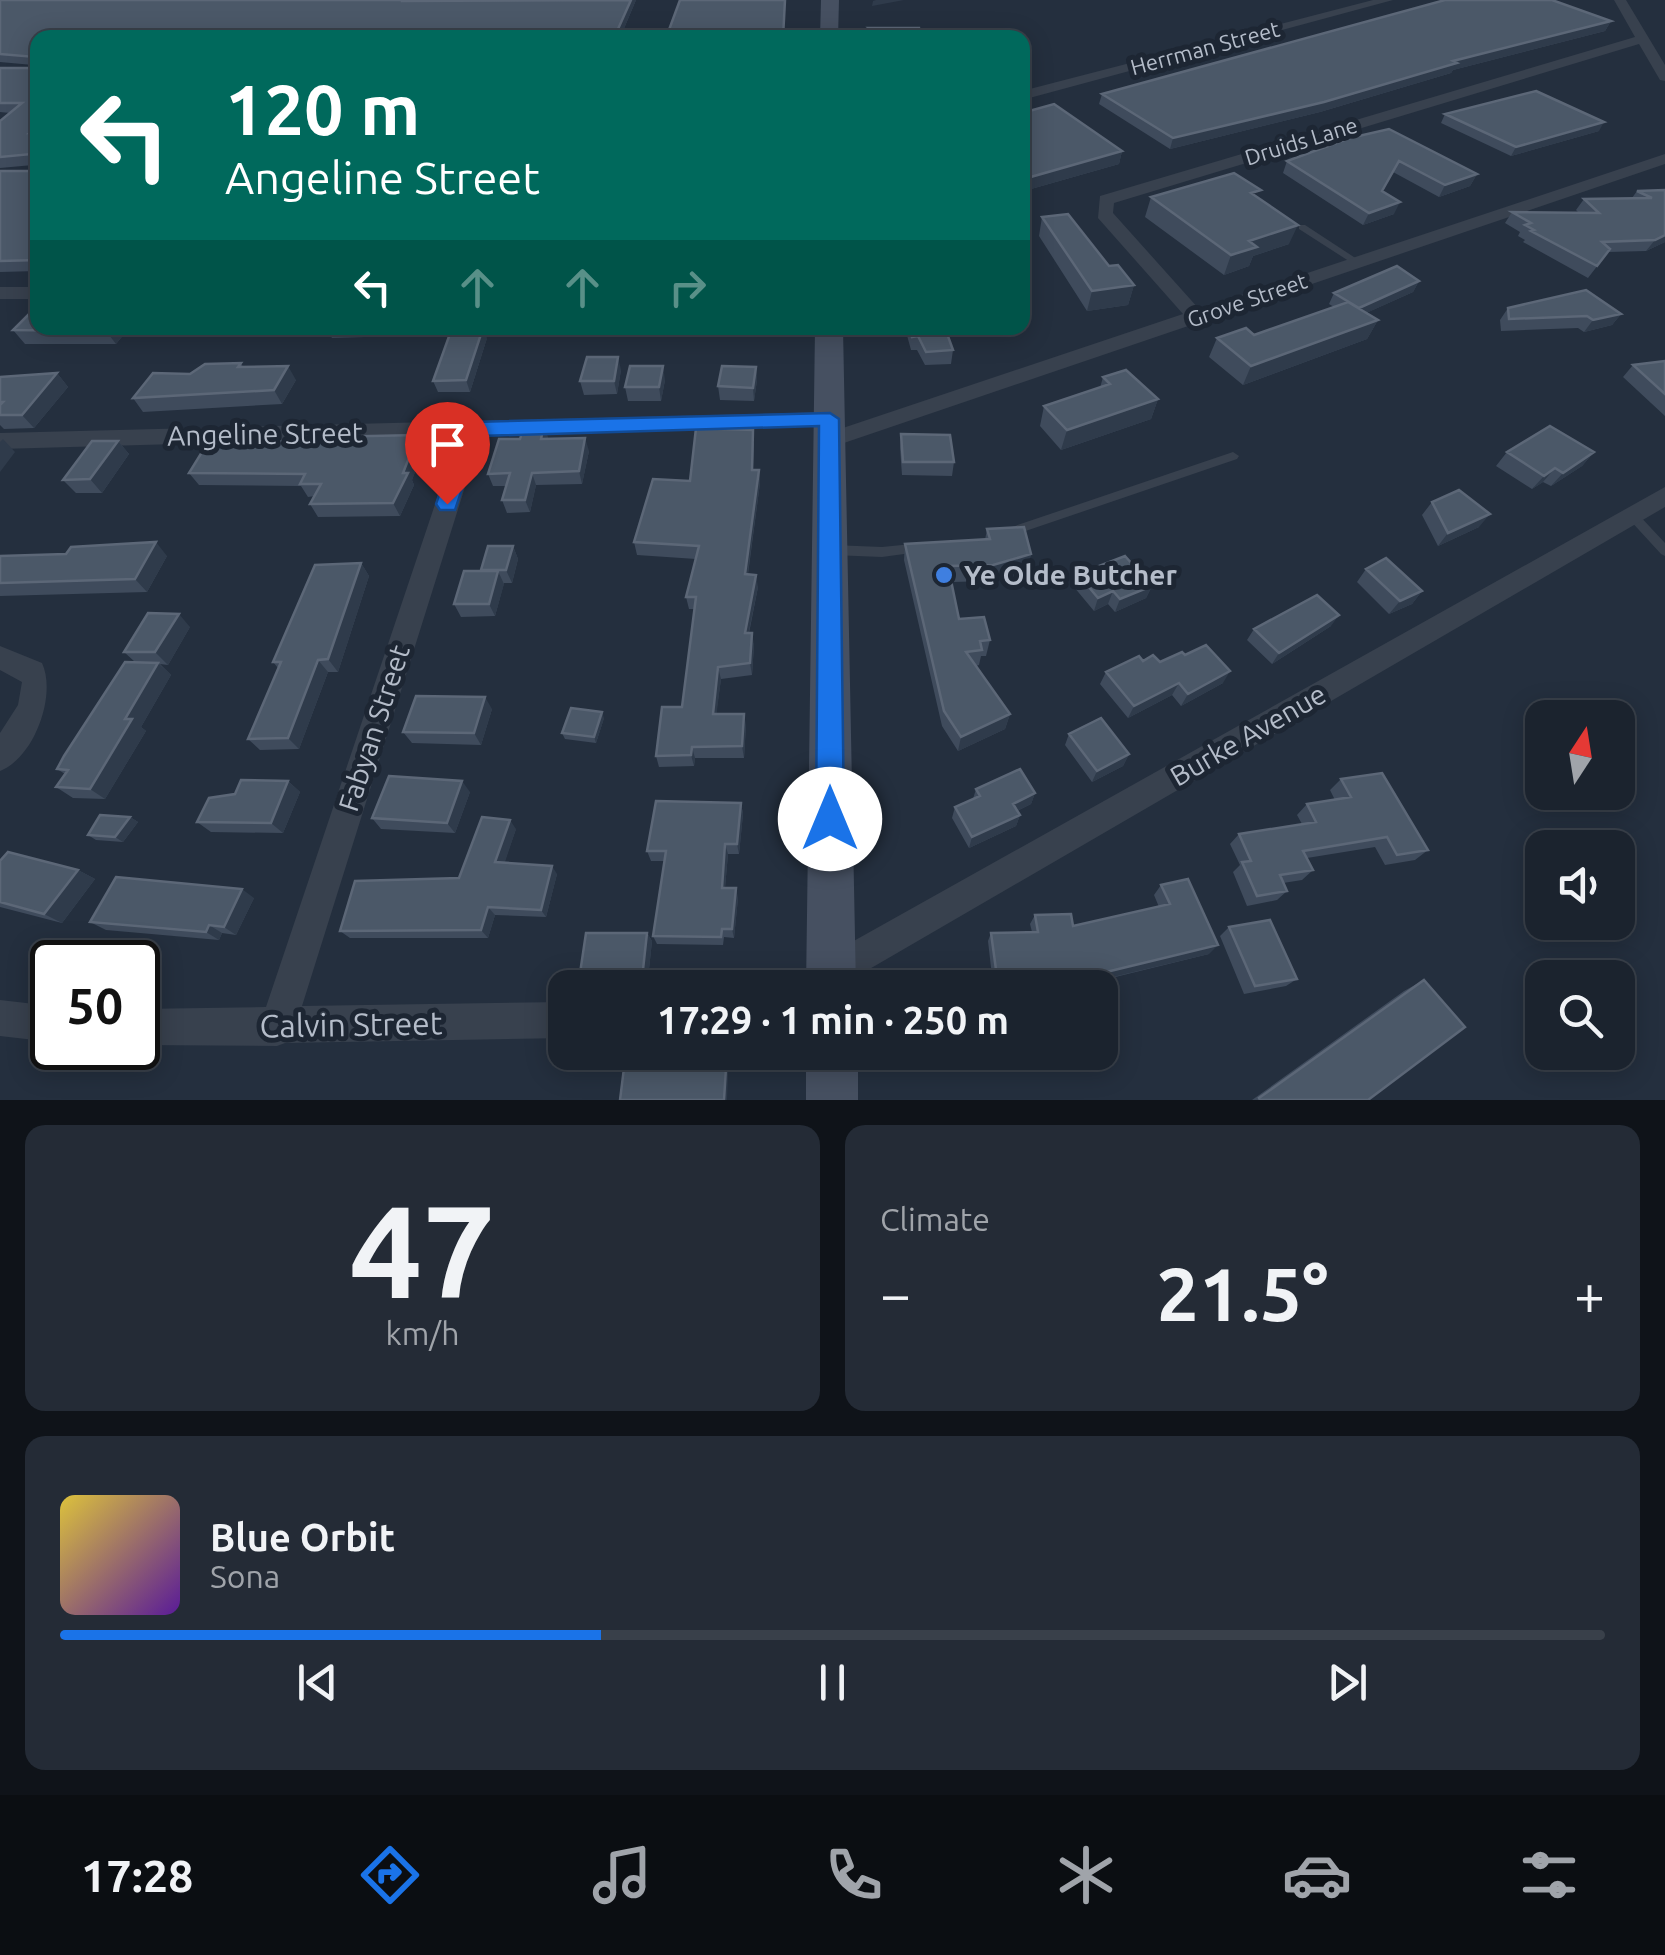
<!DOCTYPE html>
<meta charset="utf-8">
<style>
:root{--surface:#1b232e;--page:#242b36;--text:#f1f3f6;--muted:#a0a4aa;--line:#39404a;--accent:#1a73e8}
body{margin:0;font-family:Ubuntu,sans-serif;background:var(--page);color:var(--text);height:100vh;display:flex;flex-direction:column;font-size:38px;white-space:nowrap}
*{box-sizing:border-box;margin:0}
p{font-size:32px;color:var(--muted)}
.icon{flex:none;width:55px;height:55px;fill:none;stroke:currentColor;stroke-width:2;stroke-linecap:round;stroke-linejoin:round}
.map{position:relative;height:1100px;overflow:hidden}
.sheet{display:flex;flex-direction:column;gap:25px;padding:25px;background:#0f1319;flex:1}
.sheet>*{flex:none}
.guide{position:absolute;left:30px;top:30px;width:1000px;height:305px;border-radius:20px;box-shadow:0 5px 25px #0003,0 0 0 2px var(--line);background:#00695c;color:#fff;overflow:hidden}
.needle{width:65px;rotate:12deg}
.fabs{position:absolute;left:1525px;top:700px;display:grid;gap:20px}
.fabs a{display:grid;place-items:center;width:110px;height:110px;border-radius:20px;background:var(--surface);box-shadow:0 5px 25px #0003,0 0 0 2px var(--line);font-size:50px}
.speed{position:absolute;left:30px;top:940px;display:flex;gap:20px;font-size:50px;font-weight:700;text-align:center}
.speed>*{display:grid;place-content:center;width:130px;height:130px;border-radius:50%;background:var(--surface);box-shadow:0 5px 25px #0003,0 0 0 2px var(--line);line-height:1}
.speed .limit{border:5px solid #111;border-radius:15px;background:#fff;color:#111}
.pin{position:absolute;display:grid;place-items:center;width:85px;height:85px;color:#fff;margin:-102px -42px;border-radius:50% 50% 50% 0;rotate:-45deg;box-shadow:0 0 10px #0007}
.pin .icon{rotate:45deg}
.me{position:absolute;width:110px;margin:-55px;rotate:0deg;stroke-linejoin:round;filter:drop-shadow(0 0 8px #0008)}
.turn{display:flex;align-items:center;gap:35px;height:210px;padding:0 30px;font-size:45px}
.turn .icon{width:130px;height:130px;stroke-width:2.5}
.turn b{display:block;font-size:70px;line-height:85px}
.lanes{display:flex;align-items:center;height:95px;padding:0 30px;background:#0003;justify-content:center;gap:50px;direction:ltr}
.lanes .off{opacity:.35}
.big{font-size:75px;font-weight:700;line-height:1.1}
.sheet .tile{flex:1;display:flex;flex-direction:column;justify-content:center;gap:15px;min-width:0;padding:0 35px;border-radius:20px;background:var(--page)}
.sheet .dial{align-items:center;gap:0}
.dial b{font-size:130px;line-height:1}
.song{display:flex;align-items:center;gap:30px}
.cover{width:120px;height:120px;border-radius:15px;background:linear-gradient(135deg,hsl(50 70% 55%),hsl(270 70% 35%))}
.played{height:10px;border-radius:5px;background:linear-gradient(90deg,var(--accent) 35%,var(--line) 35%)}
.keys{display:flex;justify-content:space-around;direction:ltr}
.heat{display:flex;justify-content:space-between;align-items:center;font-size:55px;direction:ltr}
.sheet .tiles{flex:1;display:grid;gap:25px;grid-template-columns:1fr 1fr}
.tile:last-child{grid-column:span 2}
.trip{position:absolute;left:548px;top:970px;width:570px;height:100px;border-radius:20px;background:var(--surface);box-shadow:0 5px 25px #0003,0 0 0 2px var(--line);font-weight:700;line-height:100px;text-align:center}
.dock{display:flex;height:160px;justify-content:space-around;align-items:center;background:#0b0e12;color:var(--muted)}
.dock .icon{width:70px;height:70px}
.dock .selected{color:var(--accent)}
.dock b{font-size:45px;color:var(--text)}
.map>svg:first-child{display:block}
</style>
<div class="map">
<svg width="1665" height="1100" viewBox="0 0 1665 1100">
<rect width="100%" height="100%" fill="#242f3e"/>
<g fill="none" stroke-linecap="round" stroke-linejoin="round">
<path fill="#38414e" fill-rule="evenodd" d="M1299,225H1305L1363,263L1361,265H1355L1299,229Z
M1233,452L1239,456L1237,459L1014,535H1006L1004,532L1006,529Z
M1632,511L1636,512L1665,543V556L1661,554L1628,518L1626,515L1628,512Z
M922,543L926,545L928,548L926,551L882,557L832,555L828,553L826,550L828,547L832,545L882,547Z"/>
<path fill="#38414e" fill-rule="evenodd" d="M1373,0H1393L1022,100V91Z
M1614,0H1626L1665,65V81L1660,80L1639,44L1114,203L1113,213L1199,309L1665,154V164L838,445H822L819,440L822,435L1183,314L1098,218L1100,196L1635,37Z
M0,287H38V299H0Z
M830,412L838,414L841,419L838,424L481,436L302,1006L565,1002V1038L285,1043L277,1046L138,1045V1009L266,1007L458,436L0,449V433Z
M1665,487V507L842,985H818L813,973L818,961Z
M0,646L42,663C57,695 34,758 0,771V733L18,705L22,682L0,670Z
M0,1000L52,1006V1042L0,1036Z"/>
<path fill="#465061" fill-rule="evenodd" d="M821,0H839L838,38H820Z
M815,328H843L856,988H806Z
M806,1052H858V1100H806Z"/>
</g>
<path fill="#3f4b5c" d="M0,0H412L411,1L636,0L620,38H38V271L0,272V171H34L33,165L0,168V121L10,113L0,112V68H32L33,65L0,62Z
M1611,21L1605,31L1453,70L1451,73L1320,112L1170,149L1099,104L1102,94Z
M869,28L920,38H869Z
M1022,113L1122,151L1119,164L1024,191L1022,190Z
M1445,114L1599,131L1511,156L1441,123Z
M1350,138L1477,174L1470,186L1439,197L1393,172L1383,191L1394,214L1363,225L1283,173L1287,161Z
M1665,190V242L1646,251L1608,252L1588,278L1523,242L1525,240L1518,236L1520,232L1505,223L1512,212L1579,213L1576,210L1584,199L1632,198L1637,191Z
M1151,197H1258L1289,244L1253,256L1249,266L1224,275L1145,217Z
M1042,217L1134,285L1128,305L1087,311L1039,236Z
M1419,281L1413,292L1366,313L1378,320L1367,339L1243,385L1209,357L1217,338L1254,335L1334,307L1329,304L1334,293Z
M1508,308L1621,314L1612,325L1584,332L1578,328L1501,331L1500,320Z
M38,328H129L116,344H25L13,330Z
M239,328H277L274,332L243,333Z
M326,328H403L398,336L332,338Z
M905,328H945L953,350L951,364L925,365L917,350H911Z
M487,338L470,392H438L433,381Z
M1665,361V416L1623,377L1633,365Z
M241,363L243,367L296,380L282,404L143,412L133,398L190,374Z
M756,367L757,380L754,401L720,400L718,386Z
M621,370L617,394L584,395L580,381Z
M57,373L68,387L34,428L4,429L0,425V377Z
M1103,377L1158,399L1151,419L1061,450L1040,426L1044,406L1100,388Z
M665,380L661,401H628L625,387Z
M901,434L954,462L952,476L902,475L900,448Z
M418,435L424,448L412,480L414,485L400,516L318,517L310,504L315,496L308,497L301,486L199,485L189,473L321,442Z
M548,437V439L589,451L582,484L536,485L530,512L507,513L502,500L506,486H493L488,474Z
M118,441L129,454L102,493H76L63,480Z
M754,443L753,470H759L760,483L748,574L758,587L749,633L754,645L752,675L721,679L716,714L746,725L744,758H695L694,766L659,767L656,756L682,707L694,609H689L686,597L696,559L637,555L634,542L690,481Z
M1507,452H1594L1582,466L1551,486L1543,482L1532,489L1496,466Z
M1432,502L1479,527L1438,546L1422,515Z
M987,529L1031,554L1027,570L990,581L952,582L959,619L990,640L986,656H981L979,665L976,666L1010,714L1005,729L958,751L942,726L904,560L905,544L985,540Z
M513,546L518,559L512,583H504L495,616L461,617L454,604L481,571Z
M0,556H167L147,592L0,596Z
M361,563L369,576L338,672H328L299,749L260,750L248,739L278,668L273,662Z
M1366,569L1422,591L1412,604L1389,614L1357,582Z
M1078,574L1152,586L1146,598L1115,612L1108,604L1094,611L1074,587Z
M1331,626L1272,664L1247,640L1254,629Z
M190,627L168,665L160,664L171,675L141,727L146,731L105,799L73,798L56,787L65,774L57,769L135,662L124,652Z
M1143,661L1160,662L1223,683L1181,706L1172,695L1128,718L1100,684L1106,672Z
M492,709L481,745L412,743L403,732Z
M604,718L596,743L565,739L562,733Z
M1069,734L1129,754L1123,766L1092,782L1065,745Z
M1341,779L1428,850L1415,860L1385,865L1375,847L1307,858L1313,870L1302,880L1283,883L1287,891L1277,900L1247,906L1233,872L1240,865L1230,844L1239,834L1302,824L1297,815L1307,804L1335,800L1330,790Z
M288,781L300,792L283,833L211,832L197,822L235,794Z
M976,789L1035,793L1031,804L1017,811L1020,815L1016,826L969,848L952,818L955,807L973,799Z
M470,792L455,833L381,829L372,818Z
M741,803L743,814L739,854H728L725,888L738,898L734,938L724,937L723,945L657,944L653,936L664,861H651L647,851Z
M130,817L138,822L123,842L96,840L88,835Z
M516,829L504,863L557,874L546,917L495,915L488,938H350L340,931L459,878Z
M0,861L78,870L95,879L62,923L0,907Z
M1161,885L1209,954L1099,981L1112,1043L1105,1049H1100V988H1021V984L993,985L988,941L991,933L1032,932L1030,924L1035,915L1073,926L1159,907L1154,895Z
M254,898L236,935L222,933L219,940L106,930L90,922Z
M1229,927L1297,979L1286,986L1244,994L1220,936Z
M647,933L652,941L647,988H585L579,980Z
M1424,980L1368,1100H1252L1404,991Z"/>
<path fill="#2f3b4b" d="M631,0H636L620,38H614Z
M876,0H904L872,6L873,1Z
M1611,21L1605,31L1453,70L1451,73L1320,112L1170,149L1173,138L1453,61Z
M1604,122L1599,131L1511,156L1516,147Z
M1122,151L1119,164L1024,191L1027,178Z
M1477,174L1470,186L1439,197L1445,185Z
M1400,202L1394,214L1363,225L1369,213Z
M1298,225L1289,244L1253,256L1249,266L1224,275L1231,255L1249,241Z
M1665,235V242L1646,251L1655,240Z
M1419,281L1413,292L1353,319L1359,308Z
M1134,285L1128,305L1087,311L1092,291Z
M1621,314L1612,325L1584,332L1593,320Z
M1378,320L1367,339L1243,385L1251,366Z
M109,328H129L116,344L106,331Z
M394,328H403L398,336Z
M483,328L487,338L470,392L466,380Z
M618,357L621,370L617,394L614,381Z
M288,366L296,380L282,404L274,390Z
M663,366L665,380L661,401L659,387Z
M756,367L757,380L754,401L753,388Z
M57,373L68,387L34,428L22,415Z
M1158,399L1151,419L1061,450L1067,430Z
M544,425L548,437L545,452L541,439Z
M418,435L424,448L412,480L414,485L400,516L393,503Z
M585,438L589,451L582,484L579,471Z
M3,439L15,452L0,472V442Z
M118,441L129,454L102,493L90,479Z
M1594,452L1582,466L1551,486L1563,473Z
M1555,468L1543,482L1532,489L1544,476Z
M759,470L760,483L746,586L745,574Z
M532,473L536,485L530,512L525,500Z
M1490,514L1479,527L1438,546L1448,533Z
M156,542L167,556L147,592L135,579Z
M513,546L518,559L512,583L506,570Z
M1031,554L1027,570L990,581L993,565Z
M361,563L369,576L338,672L328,659Z
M498,571L504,584L495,616L489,604Z
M756,575L758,587L746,645L745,633Z
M1152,586L1146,598L1115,612L1120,599Z
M1113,591L1108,604L1094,611L1098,598Z
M1422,591L1412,604L1389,614L1400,601Z
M179,614L190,627L168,665L155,652Z
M1339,615L1331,626L1272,664L1279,653Z
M752,633L754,645L752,675L750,663Z
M318,660L328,672L299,749L288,738Z
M158,663L171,675L141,727L146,731L105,799L90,789L125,719Z
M718,667L721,679L715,726L713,714Z
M1230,671L1223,683L1181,706L1188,694Z
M1179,683L1172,695L1128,718L1134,706Z
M485,697L492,709L481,745L474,733Z
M602,712L604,718L596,743L594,737Z
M744,714L746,725L744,758L742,746Z
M1010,714L1005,729L958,751L961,737Z
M692,747L695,758L694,766L691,755Z
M1129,754L1123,766L1092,782L1097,771Z
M288,781L300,792L283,833L271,823Z
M462,781L470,792L455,833L447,823Z
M1035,793L1031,804L1009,815L1013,804Z
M741,803L743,814L739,854L737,844Z
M1020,815L1016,826L969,848L972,837Z
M130,817L138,822L123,842L115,837Z
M510,820L516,829L502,871L495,862Z
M725,844L728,854L724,898L722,888Z
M552,866L557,874L546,917L541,910Z
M78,870L95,879L62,923L44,914Z
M736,888L738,898L734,938L732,929Z
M242,889L254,898L236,935L224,927Z
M488,907L495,915L488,938L481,930Z
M209,925L222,933L219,940L206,932Z
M647,933L652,941L647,988H641Z
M1218,945L1209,954L1092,982L1098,974Z
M727,1052H729L727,1100H724Z"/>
<path fill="#4b5868" stroke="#5c6777" stroke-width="2.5" d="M0,0H402V1L631,0L614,38H38V128L30,133H38V260L0,261V171H34L31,154L0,157V121L22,103H0V68H32L36,57L0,54Z
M680,0H785L783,38H666Z
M1445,0H1552L1611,21L1453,61L1457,63L1324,102L1173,138L1102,94Z
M869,28H919L920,38H882Z
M1536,91L1604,122L1516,147L1445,114Z
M1054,104L1122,151L1027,178L1022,174V113Z
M1389,129L1477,174L1445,185L1399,161L1382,191L1400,202L1369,213L1287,161L1350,138Z
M1234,173L1261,190L1251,193L1298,225L1249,241L1257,247L1231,255L1151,197Z
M1665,190V235L1655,240L1602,242L1610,249L1597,266L1531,231L1534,230L1525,225L1531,223L1512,212L1599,213L1584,199L1652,198L1637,191Z
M1068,214L1109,266L1118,265L1134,285L1092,291L1042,217Z
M1397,266L1419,281L1359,308L1334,293Z
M1586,290L1621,314L1593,320L1587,316L1509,319L1508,308Z
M1348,302L1378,320L1251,366L1217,338L1246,328L1254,335Z
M38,305V328H109L106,331L13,330Z
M452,328H483L466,380L433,381Z
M910,328H945L953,350L926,352L918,336L912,337Z
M587,357H618L614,381H580Z
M1665,361V394L1633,365Z
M241,363L238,367L288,366L274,390L133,398L153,373L190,374L205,364Z
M630,366H663L659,387H625Z
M722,366L756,367L753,388L718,386Z
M1126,370L1158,399L1067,430L1044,406L1110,384L1103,377Z
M57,373L22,415H0V405L3,402H0V377Z
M544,425L541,439L585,438L579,471L532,473L525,500H502L510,473L488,474L499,439H520L524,426Z
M1550,426L1594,452L1563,473L1555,468L1544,476L1507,452Z
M696,428L753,430L752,470H759L745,574L756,575L745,633H752L750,663L718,667L713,714H744L742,746L692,747L691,755L656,756L662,707H682L696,597H686L699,546L634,542L653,479L690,481Z
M901,434L950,435L954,462H903Z
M418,435L403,473H408L393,503L310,504L321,484H300L305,474L189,473L210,439L321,442L323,437Z
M92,441H118L90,479L63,480Z
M1459,490L1490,514L1448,533L1432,502Z
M1024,527L1031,554L993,565L948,566L959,619L984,617L990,640L980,641L982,650L966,652L1010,714L961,737L944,711L905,544L990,539L987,529Z
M156,542L135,579L0,583V556L66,554L71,547Z
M488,546H513L506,570H481Z
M1125,556L1152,586L1120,599L1113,591L1098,598L1078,574Z
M1386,558L1422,591L1400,601L1366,569Z
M361,563L328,659L318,660L288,738L248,739L281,662H273L315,565Z
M464,571H498L489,604H454Z
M1317,595L1339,615L1279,653L1254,629Z
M148,613L179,614L155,652H124Z
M1206,645L1230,671L1188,694L1179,683L1134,706L1106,672L1139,656L1143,661L1153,655L1160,662L1182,652L1185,655Z
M125,662L158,663L125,719H132L90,789L56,787L68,770L57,769L64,756Z
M416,696L485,697L474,733L403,732Z
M571,708L602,712L594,737L562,733Z
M1101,718L1129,754L1097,771L1069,734Z
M1020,769L1035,793L1013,804L1020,815L972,837L955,807L980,796L976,789Z
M1382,773L1428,850L1397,855L1387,837L1303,851L1313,870L1280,875L1287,891L1257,896L1242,862L1251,861L1239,834L1316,822L1307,804L1351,797L1341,779Z
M389,776L462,781L447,823L372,818Z
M241,780L288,781L271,823L197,822L209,798L235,794Z
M656,801L741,803L737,844H725L722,888H736L732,929H722L721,937L653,936L666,851H647Z
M100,815L130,817L115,837L88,835Z
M482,817L510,820L495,862L552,866L541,910L488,907L481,930L340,931L355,881L459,878Z
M8,852L78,870L44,914L0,902V861Z
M116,877L242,889L224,927L209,925L206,932L90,922Z
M1188,879L1218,945L1098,974L1112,1043H1100V988H1053V984L1027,985L1025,976L997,977L991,933L1038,932L1035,915L1071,914L1073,926L1170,904L1161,885Z
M1270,920L1297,979L1255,986L1229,927Z
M586,933H647L641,988H612L613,980H579Z
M1424,980L1465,1027L1368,1100H1260L1259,1098Z
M626,1052H727L724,1100H620Z"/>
<path fill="#1a73e8" stroke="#114b97" stroke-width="2.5" d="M830,413L839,419L844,819L840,829L830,833L820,829L816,819L819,426L480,436L455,510H440L436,504L461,429L472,422Z"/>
<circle fill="#3f7fe0" stroke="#1d2633" stroke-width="4" cx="944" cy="575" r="10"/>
<g text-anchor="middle" stroke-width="10" stroke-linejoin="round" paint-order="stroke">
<g font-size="22" fill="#b4bcc9" stroke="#1d2633">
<text transform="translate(1205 48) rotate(-15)" y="8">Herrman Street</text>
<text transform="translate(1301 141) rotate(-17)" y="8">Druids Lane</text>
<text transform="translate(1247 300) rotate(-19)" y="8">Grove Street</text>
</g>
<g font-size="28" fill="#b4bcc9" stroke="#1d2633">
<text transform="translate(265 434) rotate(-1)" y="10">Angeline Street</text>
<text transform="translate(374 728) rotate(-72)" y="10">Fabyan Street</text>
<text transform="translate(1248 735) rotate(-30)" y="10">Burke Avenue</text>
</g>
<g font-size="28" font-weight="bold" fill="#b4bcc9" stroke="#1d2633" text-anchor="start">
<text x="964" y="585">Ye Olde Butcher</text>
</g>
<g font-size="32" fill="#b4bcc9" stroke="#1d2633">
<text transform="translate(351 1025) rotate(-1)" y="11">Calvin Street</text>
</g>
</g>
</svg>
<div class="fabs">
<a><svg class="needle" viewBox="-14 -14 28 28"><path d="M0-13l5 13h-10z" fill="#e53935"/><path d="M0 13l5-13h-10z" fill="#a0a4aa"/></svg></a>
<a><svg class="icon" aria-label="sound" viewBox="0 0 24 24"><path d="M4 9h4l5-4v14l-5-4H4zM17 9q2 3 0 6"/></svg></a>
<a><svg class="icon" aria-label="search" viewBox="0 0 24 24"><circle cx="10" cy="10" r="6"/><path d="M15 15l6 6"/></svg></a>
</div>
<div class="speed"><div class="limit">50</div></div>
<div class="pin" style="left:447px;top:504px;background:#d93025"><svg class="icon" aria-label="arrive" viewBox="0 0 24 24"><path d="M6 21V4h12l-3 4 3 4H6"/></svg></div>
<svg class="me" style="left:830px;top:819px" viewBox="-20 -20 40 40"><circle r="19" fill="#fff"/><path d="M0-13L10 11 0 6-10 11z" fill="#1a73e8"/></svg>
<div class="trip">17:29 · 1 min · 250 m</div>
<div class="guide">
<div class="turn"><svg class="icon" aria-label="left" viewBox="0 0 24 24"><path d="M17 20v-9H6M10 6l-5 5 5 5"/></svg><div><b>120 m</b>Angeline Street</div></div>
<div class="lanes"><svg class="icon" aria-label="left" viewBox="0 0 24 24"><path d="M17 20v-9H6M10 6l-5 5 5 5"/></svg><svg class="icon off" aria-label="ahead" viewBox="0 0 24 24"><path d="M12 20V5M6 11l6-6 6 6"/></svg><svg class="icon off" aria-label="ahead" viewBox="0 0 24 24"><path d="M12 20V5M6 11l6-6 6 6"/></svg><svg class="icon off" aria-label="right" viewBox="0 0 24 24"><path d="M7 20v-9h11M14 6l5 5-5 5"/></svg></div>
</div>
</div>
<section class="sheet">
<div class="tiles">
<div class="tile dial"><b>47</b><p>km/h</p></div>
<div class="tile"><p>Climate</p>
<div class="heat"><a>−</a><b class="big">21.5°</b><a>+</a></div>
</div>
<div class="tile">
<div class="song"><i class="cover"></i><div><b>Blue Orbit</b><p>Sona</p></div></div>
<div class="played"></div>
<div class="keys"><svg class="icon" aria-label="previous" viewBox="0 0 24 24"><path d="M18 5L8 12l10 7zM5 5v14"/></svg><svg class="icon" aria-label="pause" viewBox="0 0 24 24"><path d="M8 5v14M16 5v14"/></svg><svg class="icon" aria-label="next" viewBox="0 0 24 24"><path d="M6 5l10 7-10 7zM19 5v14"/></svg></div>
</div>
</div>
</section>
<nav class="dock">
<b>17:28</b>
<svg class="icon selected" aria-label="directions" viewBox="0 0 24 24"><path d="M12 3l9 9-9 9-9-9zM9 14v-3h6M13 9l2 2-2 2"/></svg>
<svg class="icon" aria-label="music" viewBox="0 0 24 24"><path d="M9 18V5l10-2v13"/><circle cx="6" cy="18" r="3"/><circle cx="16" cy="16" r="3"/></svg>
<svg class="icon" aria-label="phone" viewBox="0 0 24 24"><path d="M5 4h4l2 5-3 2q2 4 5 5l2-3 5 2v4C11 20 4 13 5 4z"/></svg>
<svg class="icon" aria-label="climate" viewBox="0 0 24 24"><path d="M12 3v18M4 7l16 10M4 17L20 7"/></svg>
<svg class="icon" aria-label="car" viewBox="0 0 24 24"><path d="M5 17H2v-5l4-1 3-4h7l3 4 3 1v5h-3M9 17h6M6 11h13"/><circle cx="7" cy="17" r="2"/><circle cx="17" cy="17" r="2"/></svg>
<svg class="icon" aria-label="filters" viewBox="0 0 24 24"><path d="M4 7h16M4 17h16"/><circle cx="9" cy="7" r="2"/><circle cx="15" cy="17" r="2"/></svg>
</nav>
